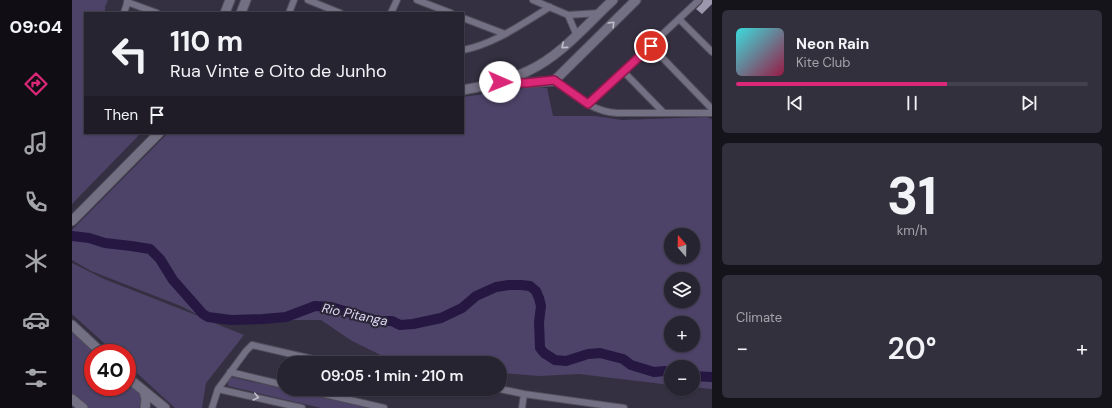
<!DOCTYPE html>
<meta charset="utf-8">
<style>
:root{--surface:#272431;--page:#33303d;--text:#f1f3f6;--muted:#a4a4ab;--line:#43414d;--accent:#db2777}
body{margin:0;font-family:"DM Sans",sans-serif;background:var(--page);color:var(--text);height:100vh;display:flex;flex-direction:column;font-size:15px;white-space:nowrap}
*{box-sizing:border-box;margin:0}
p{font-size:13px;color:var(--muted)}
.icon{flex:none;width:22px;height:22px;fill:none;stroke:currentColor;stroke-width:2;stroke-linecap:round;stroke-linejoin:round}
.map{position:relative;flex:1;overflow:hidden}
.side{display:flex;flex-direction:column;gap:10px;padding:10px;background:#15141b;width:400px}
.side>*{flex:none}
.banner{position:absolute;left:12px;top:12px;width:380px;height:122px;border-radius:0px;box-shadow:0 1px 3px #0004,0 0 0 1px var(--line);background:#272431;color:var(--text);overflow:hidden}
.needle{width:26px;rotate:340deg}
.buttons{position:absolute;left:592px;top:228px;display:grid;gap:8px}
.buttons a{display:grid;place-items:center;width:36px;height:36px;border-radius:50%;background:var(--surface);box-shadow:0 1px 3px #0004,0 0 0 1px var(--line);font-size:20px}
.speed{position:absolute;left:12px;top:344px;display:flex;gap:8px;font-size:20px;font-weight:700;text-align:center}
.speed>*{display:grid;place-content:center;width:52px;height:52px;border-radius:50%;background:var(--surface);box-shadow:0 1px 3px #0004,0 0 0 1px var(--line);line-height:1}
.speed .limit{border:6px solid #d22;background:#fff;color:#111}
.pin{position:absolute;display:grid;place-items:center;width:34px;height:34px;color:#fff;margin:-17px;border:2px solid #fff;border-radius:50%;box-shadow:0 1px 4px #0007}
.me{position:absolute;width:44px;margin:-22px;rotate:91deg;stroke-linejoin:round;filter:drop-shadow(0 0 3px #0008)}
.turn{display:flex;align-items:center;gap:14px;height:84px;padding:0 20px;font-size:18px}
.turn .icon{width:52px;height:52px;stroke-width:2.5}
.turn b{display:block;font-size:28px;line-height:34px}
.then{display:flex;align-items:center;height:38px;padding:0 20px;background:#0003;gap:8px;font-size:15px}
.big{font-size:30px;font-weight:600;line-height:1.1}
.side .card{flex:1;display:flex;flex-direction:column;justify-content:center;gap:6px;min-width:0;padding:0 14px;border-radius:6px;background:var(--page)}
.side .dial{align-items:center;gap:0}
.dial b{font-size:52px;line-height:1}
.song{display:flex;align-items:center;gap:12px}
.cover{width:48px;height:48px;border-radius:6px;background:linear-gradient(135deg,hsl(180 70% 55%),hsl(340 70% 35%))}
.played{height:4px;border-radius:2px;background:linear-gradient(90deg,var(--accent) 60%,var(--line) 60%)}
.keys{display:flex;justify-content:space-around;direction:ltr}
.heat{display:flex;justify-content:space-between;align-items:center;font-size:22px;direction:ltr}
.trip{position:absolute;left:205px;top:356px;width:230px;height:40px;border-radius:20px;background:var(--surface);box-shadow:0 1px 3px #0004,0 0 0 1px var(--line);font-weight:600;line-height:40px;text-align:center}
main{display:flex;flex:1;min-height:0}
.menu{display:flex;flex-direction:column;width:72px;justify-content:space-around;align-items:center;background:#100e14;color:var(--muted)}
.menu .icon{width:28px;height:28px}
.menu .selected{color:var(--accent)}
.menu b{font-size:18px;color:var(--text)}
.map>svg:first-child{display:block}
</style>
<main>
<nav class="menu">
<b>09:04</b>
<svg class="icon selected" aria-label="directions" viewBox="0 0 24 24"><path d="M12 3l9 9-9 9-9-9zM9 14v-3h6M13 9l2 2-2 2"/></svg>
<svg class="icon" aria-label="music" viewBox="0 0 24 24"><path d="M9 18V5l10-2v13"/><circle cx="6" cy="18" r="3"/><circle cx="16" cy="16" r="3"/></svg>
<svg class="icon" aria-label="phone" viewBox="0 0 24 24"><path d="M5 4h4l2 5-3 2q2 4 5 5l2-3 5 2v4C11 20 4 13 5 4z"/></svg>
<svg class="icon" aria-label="climate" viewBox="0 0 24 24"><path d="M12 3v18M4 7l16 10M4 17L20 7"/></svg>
<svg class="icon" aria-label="car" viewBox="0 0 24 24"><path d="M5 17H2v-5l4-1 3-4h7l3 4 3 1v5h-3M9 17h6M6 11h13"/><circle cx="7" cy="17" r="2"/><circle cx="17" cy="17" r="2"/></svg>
<svg class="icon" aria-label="filters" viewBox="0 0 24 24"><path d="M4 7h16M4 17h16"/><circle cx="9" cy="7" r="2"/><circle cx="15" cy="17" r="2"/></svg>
</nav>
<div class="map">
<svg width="640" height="408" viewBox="0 0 640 408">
<rect width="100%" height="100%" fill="#343041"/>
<path fill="#4d4368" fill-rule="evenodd" d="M0,0H36L33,7V13H13V133H69L0,204Z
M460,87L475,88L481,116H523L550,120L634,117L640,119V389L621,387V367H599V385L507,374L467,376L429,373H428V363H341L321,361L280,341L249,320H216L175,323L137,321L172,335L134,383L130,408H103L55,364V353H43L0,314V263L32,279L134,319L109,306L19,271L0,260V230L96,133H391V97ZM599,235H621V257H599ZM599,279H621V301H599ZM599,323H621V345H599Z
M0,330L24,353H21V387H55V382L70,396L67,408H17L0,394Z
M159,377L296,408H249L156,386V381Z"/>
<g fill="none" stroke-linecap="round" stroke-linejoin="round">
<path stroke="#251742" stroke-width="10" d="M0,236L17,238L33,243L59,246L78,249L88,259L101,280L131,314L136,317L159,320L191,319L214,317L243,306L259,307L306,321H320L328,325L341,324L369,318L390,308L404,296L424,287L437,285H449L458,286L464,291L467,298L469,306L467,322L468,348L472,353L483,360L494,361L516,354L528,353L551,359L559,365L582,372L593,371L599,373
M621,376L640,377"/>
</g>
<path fill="#9c97ac" d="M631,0H640V4L630,14L624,9L630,3Z"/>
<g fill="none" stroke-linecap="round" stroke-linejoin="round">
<defs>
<path id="street" d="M236,0L268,13
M345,0L379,13
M461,0L496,15L527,13
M55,2L85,13
M52,13L56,0
M217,13L222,0
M319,13L325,0
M496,15L505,36
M391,18L433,34
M607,19L640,52
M579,46L640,109
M391,50C423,44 451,23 478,7
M551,71L591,112
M482,81C501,94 520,112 545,113H640
M516,104L627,0
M158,372L212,385
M146,389L230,408
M231,389L312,408
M428,389L452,394
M272,398L274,389
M140,408L146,389L174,351L180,345L258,363
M450,408L452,394L552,408"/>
<path id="secondary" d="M153,13L158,0
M169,13L174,0
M434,82L454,83L482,81L564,0
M391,90C414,86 435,81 456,71C490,55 514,25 541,0
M0,221L87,133
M0,325L30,353
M55,377L93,408
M72,391L74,399L73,408
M0,399L11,408"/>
</defs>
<use href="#street" stroke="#514e5c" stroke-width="8"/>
<use href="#secondary" stroke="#514e5c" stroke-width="11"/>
<use href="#street" stroke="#747083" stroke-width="6"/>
<use href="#secondary" stroke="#747083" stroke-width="9"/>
</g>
<defs><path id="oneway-chevron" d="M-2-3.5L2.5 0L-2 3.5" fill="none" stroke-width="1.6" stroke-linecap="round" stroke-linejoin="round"/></defs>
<g stroke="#c0becb">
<use href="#oneway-chevron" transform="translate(540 24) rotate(-45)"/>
<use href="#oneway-chevron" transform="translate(492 46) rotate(140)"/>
<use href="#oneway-chevron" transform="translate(184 397) rotate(13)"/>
</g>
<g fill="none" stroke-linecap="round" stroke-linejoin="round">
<defs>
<path id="route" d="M428,82L454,83L482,80L516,104L579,46"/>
</defs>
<use href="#route" stroke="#8e194d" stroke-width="10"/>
<use href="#route" stroke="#db2777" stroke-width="7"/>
</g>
<g text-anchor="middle" stroke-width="4" stroke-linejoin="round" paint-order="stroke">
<g font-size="13" font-style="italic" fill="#ded7f7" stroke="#2a2636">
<text transform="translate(283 314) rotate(12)" y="5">Rio Pitanga</text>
</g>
</g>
</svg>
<div class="buttons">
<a><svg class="needle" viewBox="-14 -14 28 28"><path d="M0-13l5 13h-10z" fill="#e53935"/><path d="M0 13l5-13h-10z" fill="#a4a4ab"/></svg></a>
<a><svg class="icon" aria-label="layers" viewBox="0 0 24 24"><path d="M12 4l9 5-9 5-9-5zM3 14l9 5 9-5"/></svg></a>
<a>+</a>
<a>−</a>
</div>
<div class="speed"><div class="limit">40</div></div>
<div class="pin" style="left:579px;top:46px;background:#d93025"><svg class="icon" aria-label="arrive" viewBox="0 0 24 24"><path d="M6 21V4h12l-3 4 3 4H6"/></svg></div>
<svg class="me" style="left:428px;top:82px" viewBox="-20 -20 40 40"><circle r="19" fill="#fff"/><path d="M0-13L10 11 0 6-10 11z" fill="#db2777"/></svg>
<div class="trip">09:05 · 1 min · 210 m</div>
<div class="banner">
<div class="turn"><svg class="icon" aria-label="left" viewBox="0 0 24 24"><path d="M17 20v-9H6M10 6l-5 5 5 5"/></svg><div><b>110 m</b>Rua Vinte e Oito de Junho</div></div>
<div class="then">Then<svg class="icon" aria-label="arrive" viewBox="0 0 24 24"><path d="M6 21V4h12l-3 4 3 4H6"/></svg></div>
</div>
</div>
<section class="side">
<div class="card">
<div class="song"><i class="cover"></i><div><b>Neon Rain</b><p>Kite Club</p></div></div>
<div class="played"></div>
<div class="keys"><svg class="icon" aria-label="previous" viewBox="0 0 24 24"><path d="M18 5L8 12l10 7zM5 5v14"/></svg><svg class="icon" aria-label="pause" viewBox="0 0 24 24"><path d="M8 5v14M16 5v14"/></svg><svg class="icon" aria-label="next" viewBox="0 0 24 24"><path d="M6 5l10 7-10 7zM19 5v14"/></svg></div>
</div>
<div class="card dial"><b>31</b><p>km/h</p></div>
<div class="card"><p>Climate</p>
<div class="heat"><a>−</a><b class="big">20°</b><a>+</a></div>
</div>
</section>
</main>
